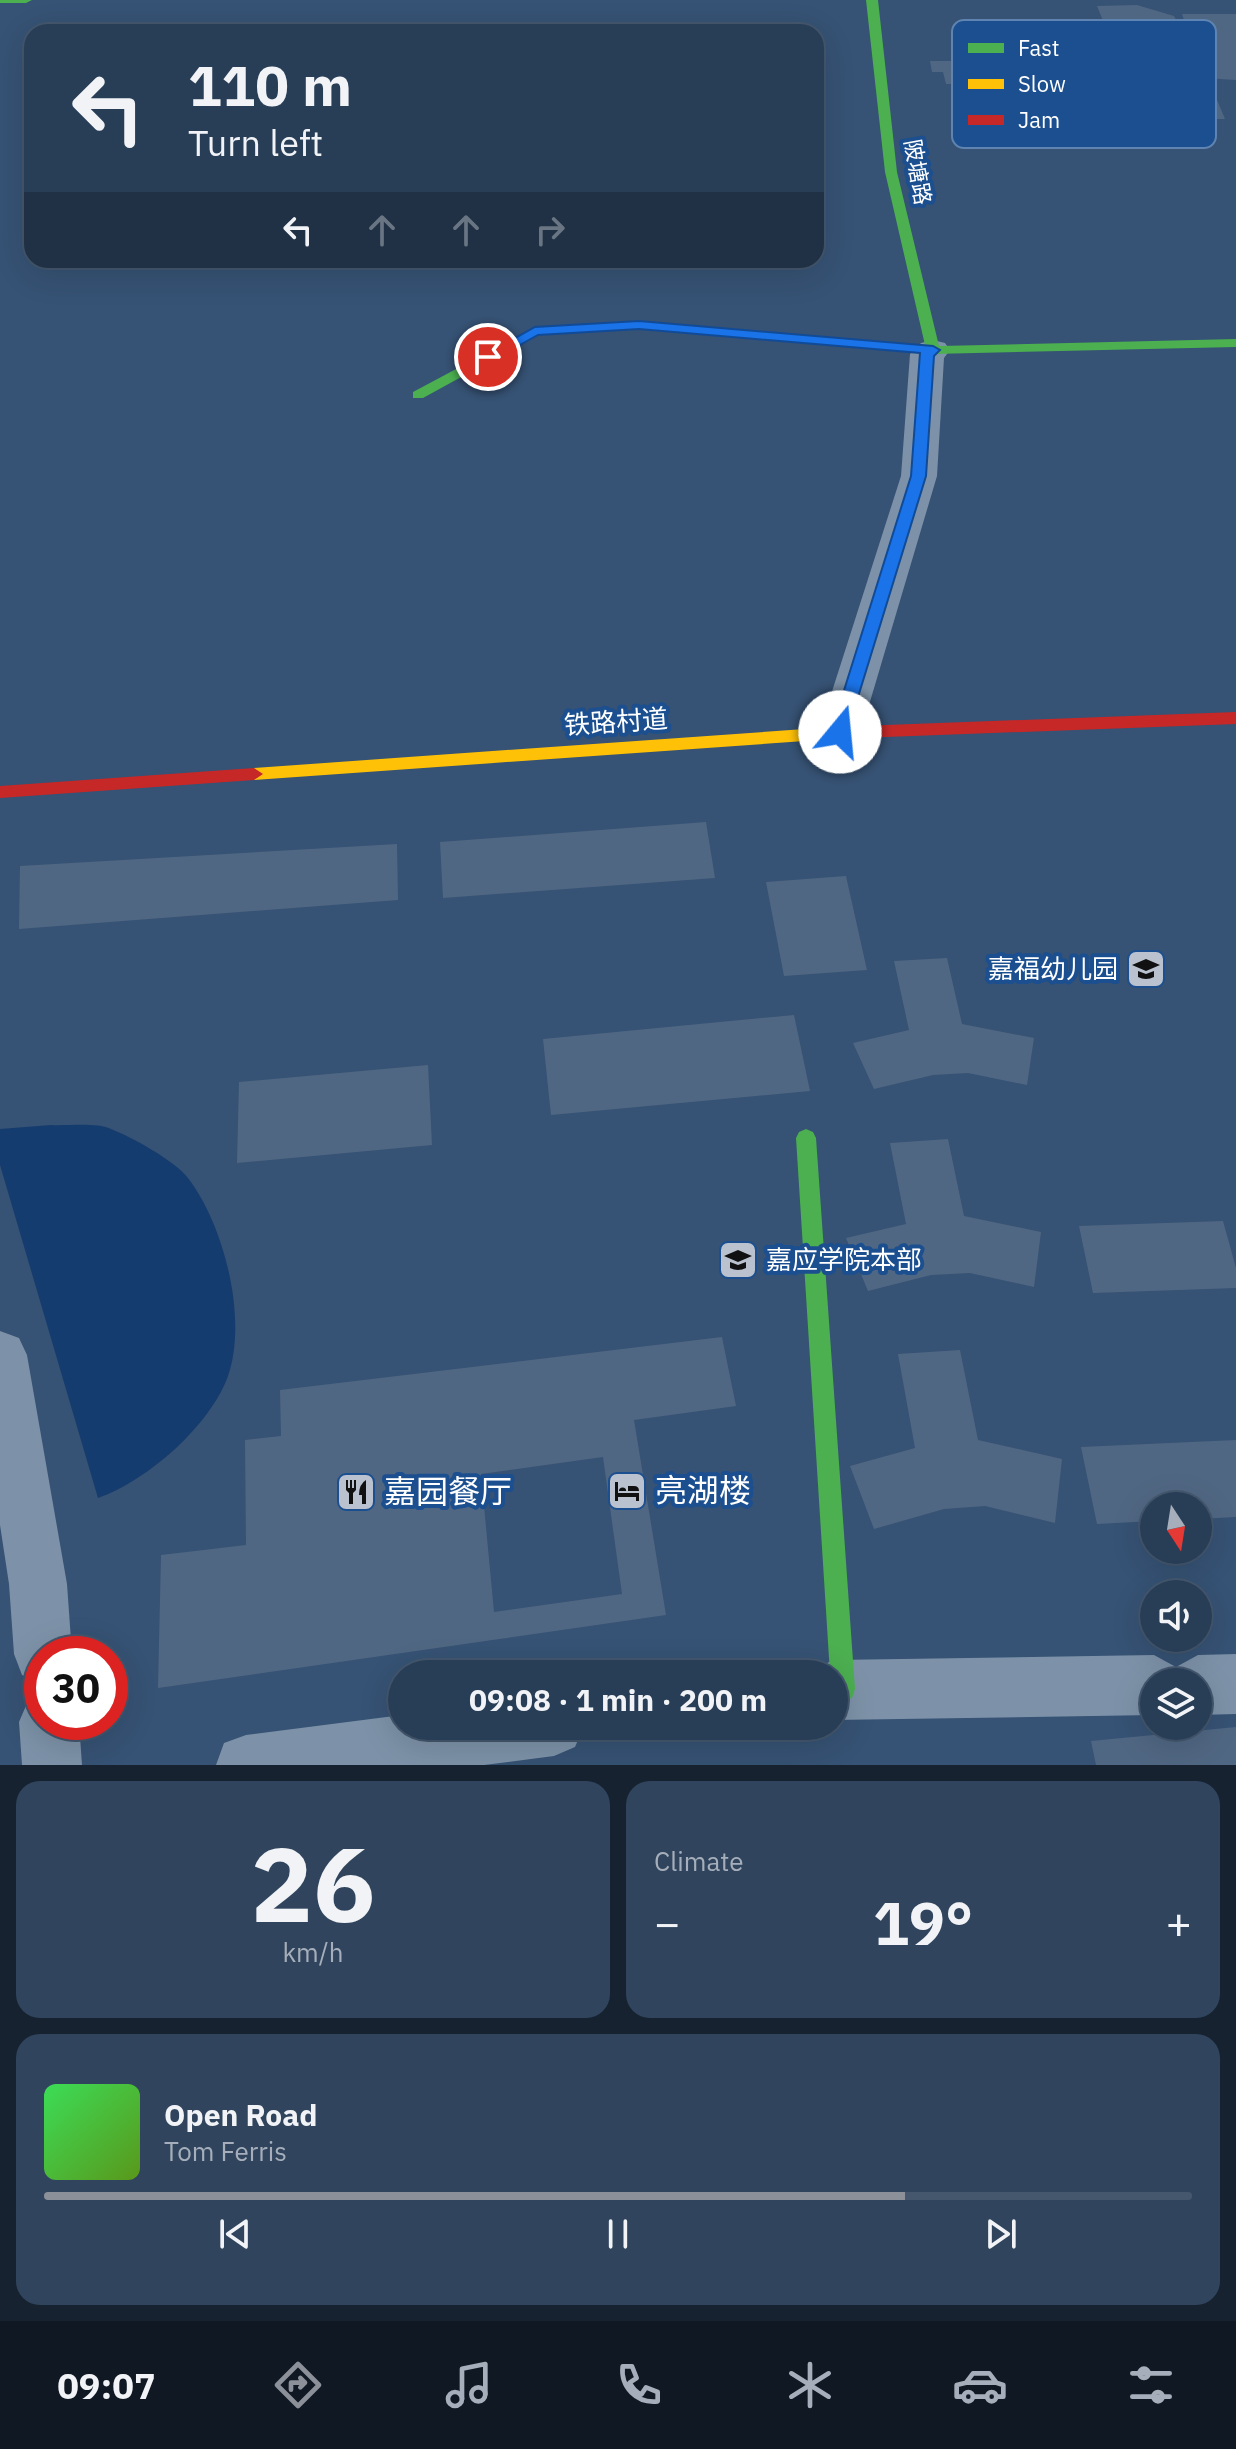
<!DOCTYPE html>
<meta charset="utf-8">
<style>
:root{--surface:#283e57;--page:#30455d;--text:#f1f3f6;--muted:#a5aeba;--line:#44576d;--accent:#8c9099}
body{margin:0;font-family:"IBM Plex Sans","Noto Sans SC",sans-serif;background:var(--page);color:var(--text);height:100vh;display:flex;flex-direction:column;font-size:30px;white-space:nowrap}
*{box-sizing:border-box;margin:0}
p{font-size:26px;color:var(--muted)}
.icon{flex:none;width:44px;height:44px;fill:none;stroke:currentColor;stroke-width:2;stroke-linecap:round;stroke-linejoin:round}
.map{position:relative;height:1765px;overflow:hidden}
.sheet{display:flex;flex-direction:column;gap:16px;padding:16px;background:#162230;flex:1}
.sheet>*{flex:none}
.top-card{position:absolute;left:24px;top:24px;width:800px;height:244px;border-radius:24px;box-shadow:0 8px 32px #0002,0 0 0 2px var(--line);background:#283e57;color:var(--text);overflow:hidden}
.needle{width:52px;rotate:168deg}
.buttons{position:absolute;left:1140px;top:1492px;display:grid;gap:16px}
.buttons a{display:grid;place-items:center;width:72px;height:72px;border-radius:50%;background:var(--surface);box-shadow:0 8px 32px #0002,0 0 0 2px var(--line);font-size:40px}
.speed{position:absolute;left:24px;top:1636px;display:flex;gap:16px;font-size:40px;font-weight:700;text-align:center}
.speed>*{display:grid;place-content:center;width:104px;height:104px;border-radius:50%;background:var(--surface);box-shadow:0 8px 32px #0002,0 0 0 2px var(--line);line-height:1}
.speed .limit{border:12px solid #d22;background:#fff;color:#111}
.pin{position:absolute;display:grid;place-items:center;width:68px;height:68px;color:#fff;margin:-34px;border:4px solid #fff;border-radius:50%;box-shadow:0 2px 8px #0007}
.me{position:absolute;width:88px;margin:-44px;rotate:17deg;stroke-linejoin:round;filter:drop-shadow(0 0 6px #0008)}
.turn{display:flex;align-items:center;gap:28px;height:168px;padding:0 32px;font-size:36px}
.turn .icon{width:104px;height:104px;stroke-width:2.5}
.turn b{display:block;font-size:56px;line-height:68px}
.lanes{display:flex;align-items:center;height:76px;padding:0 32px;background:#0003;justify-content:center;gap:40px;direction:ltr}
.lanes .off{opacity:.35}
.big{font-size:60px;font-weight:800;line-height:1.1}
.sheet .tile{flex:1;display:flex;flex-direction:column;justify-content:center;gap:12px;min-width:0;padding:0 28px;border-radius:24px;background:var(--page)}
.sheet .dial{align-items:center;gap:0}
.dial b{font-size:104px;line-height:1}
.song{display:flex;align-items:center;gap:24px}
.cover{width:96px;height:96px;border-radius:12px;background:linear-gradient(135deg,hsl(130 70% 55%),hsl(90 70% 35%))}
.played{height:8px;border-radius:4px;background:linear-gradient(90deg,var(--accent) 75%,var(--line) 75%)}
.keys{display:flex;justify-content:space-around;direction:ltr}
.heat{display:flex;justify-content:space-between;align-items:center;font-size:44px;direction:ltr}
.sheet .tiles{flex:1;display:grid;gap:16px;grid-template-columns:1fr 1fr}
.tile:last-child{grid-column:span 2}
.trip{position:absolute;left:388px;top:1660px;width:460px;height:80px;border-radius:40px;background:var(--surface);box-shadow:0 8px 32px #0002,0 0 0 2px var(--line);font-weight:800;line-height:80px;text-align:center}
.dock{display:flex;height:128px;justify-content:space-around;align-items:center;background:#101923;color:var(--muted)}
.dock .icon{width:56px;height:56px}
.dock .selected{color:var(--accent)}
.dock b{font-size:36px;color:var(--text)}
.map>svg:first-child{display:block}
</style>
<div class="map">
<svg width="1236" height="1765" viewBox="0 0 1236 1765">
<rect width="100%" height="100%" fill="#365274"/>
<path fill="#153c6e" d="M51,1125C69,1126 95,1122 111,1129C132,1137 175,1161 188,1178C224,1225 248,1318 228,1376C210,1426 147,1481 98,1498L0,1165V1129Z"/>
<path fill="#506783" fill-rule="evenodd" d="M1137,5L1174,16L1182,32L1108,33L1097,6Z
M1182,14H1236V80L1203,78Z
M930,61H1058L1065,83L946,84L943,72H932Z
M1212,88L1225,119L1112,120L1118,136L1064,137L1050,89Z
M706,822L715,878L443,898L440,842Z
M397,844L398,900L19,929L20,866Z
M846,876L867,970L784,976L766,882Z
M947,958L962,1024L1034,1038L1027,1085L968,1073L933,1075L874,1089L853,1043L909,1030L894,961Z
M794,1015L810,1091L551,1115L543,1039Z
M428,1065L432,1145L237,1163L239,1082Z
M948,1139L964,1216L1041,1232L1034,1287L970,1273L931,1275L868,1291L846,1238L906,1224L890,1143Z
M1223,1221L1236,1268V1288L1093,1293L1079,1226Z
M722,1337L736,1406L634,1420L666,1615L158,1688L161,1555L246,1545L245,1440L281,1436L280,1390ZM603,1457L622,1594L494,1612L481,1474Z
M960,1350L978,1440L1062,1459L1055,1523L985,1506L944,1509L874,1529L850,1466L915,1448L898,1354Z
M1236,1440V1517L1198,1519V1506H1154V1521L1097,1524L1081,1447Z
M1236,1727V1765H1096L1091,1741Z"/>
<g fill="none" stroke-linecap="round" stroke-linejoin="round">
<path fill="#7d92a8" fill-rule="evenodd" d="M933,340L945,343L950,350L944,358L937,476L861,732L855,742L840,747L825,742L819,732L901,476L910,354L921,343Z
M0,1331L19,1338L27,1355L67,1584L72,1654H42V1683L22,1675L14,1654L9,1584L0,1525Z
M1236,1654V1714L1198,1715V1682H1154V1715L834,1720V1674H811L813,1669L834,1660L1154,1655L1176,1667L1198,1655Z
M42,1695V1722H79L82,1765H22L19,1722L28,1701Z
M402,1715V1726H584L575,1747L554,1756L484,1765H216L224,1743L246,1735Z"/>
<path fill="#4caf50" fill-rule="evenodd" d="M0,0H32L26,3H0Z
M866,0H878L897,172L939,346L1236,339V347L933,354L639,329L538,335L423,398H413V392L535,327L639,321L925,345L885,172Z
M806,1129L813,1132L816,1138L855,1689L852,1698L843,1701L834,1698V1674H830L796,1138L799,1132Z"/>
<path fill="#ffc107" fill-rule="evenodd" d="M833,727L841,733L833,739L254,780L245,774L254,768Z"/>
<path fill="#c62828" fill-rule="evenodd" d="M1236,712V724L833,739L825,733L833,727Z
M254,768L263,774L254,780L0,798V786Z"/>
</g>
<path fill="#1a73e8" stroke="#114b97" stroke-width="2" d="M639,321L933,346L940,350L934,356L926,476L846,736H834L831,732L911,476L920,353L639,329L538,335L493,360L481,357L535,327Z"/>
<defs>
<symbol id="school-square" viewBox="-11 -11 22 22"><rect x="-9" y="-9" width="18" height="18" rx="4" fill="#b9c2ce" stroke="#1b4f8f"/><path d="M0-5L7-2L0 1L-7-2ZM-4 1L0 2.5L4 1V4Q0 6-4 4Z" fill="#111"/></symbol>
<symbol id="university-square" viewBox="-11 -11 22 22"><rect x="-9" y="-9" width="18" height="18" rx="4" fill="#b9c2ce" stroke="#1b4f8f"/><path d="M0-5L7-2L0 1L-7-2ZM-4 1L0 2.5L4 1V4Q0 6-4 4Z" fill="#111"/></symbol>
<symbol id="hotel-square" viewBox="-11 -11 22 22"><rect x="-9" y="-9" width="18" height="18" rx="4" fill="#b9c2ce" stroke="#1b4f8f"/><path d="M-6-4.5h1.5V1H6V5H4.5V3h-9V5H-6ZM-4 0a1.8 1.8 0 1 1 3.6 0ZM.5 0V-2.5h3Q6-2.5 6 0Z" fill="#111"/></symbol>
<symbol id="restaurant-square" viewBox="-11 -11 22 22"><rect x="-9" y="-9" width="18" height="18" rx="4" fill="#b9c2ce" stroke="#1b4f8f"/><path d="M-5-6h1v4h1v-4h1v4h1v-4h1v5L-1.5 .5V6h-2V.5L-5-1ZM5-6V6H3V1.5H1.5Q1.5-4 5-6Z" fill="#111"/></symbol>
</defs>
<g fill-rule="evenodd">
<use href="#school-square" x="1124" y="947" width="44" height="44"/>
<use href="#university-square" x="716" y="1238" width="44" height="44"/>
<use href="#hotel-square" x="605" y="1469" width="44" height="44"/>
<use href="#restaurant-square" x="334" y="1470" width="44" height="44"/>
</g>
<g text-anchor="middle" stroke-width="8" stroke-linejoin="round" paint-order="stroke">
<g font-size="22" fill="#fff" stroke="#1b4f8f">
<text transform="translate(918 172) rotate(80)" y="8">陂塘路</text>
</g>
<g font-size="26" fill="#fff" stroke="#1b4f8f">
<text transform="translate(616 722) rotate(-4)" y="9">铁路村道</text>
</g>
<g font-size="26" fill="#fff" stroke="#1b4f8f" text-anchor="end">
<text x="1118" y="978">嘉福幼儿园</text>
<text x="766" y="1269" text-anchor="start">嘉应学院本部</text>
</g>
<g font-size="32" fill="#fff" stroke="#1b4f8f" text-anchor="start">
<text x="655" y="1502">亮湖楼</text>
<text x="384" y="1503">嘉园餐厅</text>
</g>
</g>
<rect x="952" y="20" width="264" height="128" rx="12" fill="#1b4f8f" stroke="#5f84b1" stroke-width="2"/>
<rect x="968" y="43" width="36" height="10" fill="#4caf50"/>
<rect x="968" y="79" width="36" height="10" fill="#ffc107"/>
<rect x="968" y="115" width="36" height="10" fill="#c62828"/>
<g font-size="22" fill="#fff">
<text x="1018" y="56">Fast</text>
<text x="1018" y="92">Slow</text>
<text x="1018" y="128">Jam</text>
</g>
</svg>
<div class="buttons">
<a><svg class="needle" viewBox="-14 -14 28 28"><path d="M0-13l5 13h-10z" fill="#e53935"/><path d="M0 13l5-13h-10z" fill="#a5aeba"/></svg></a>
<a><svg class="icon" aria-label="sound" viewBox="0 0 24 24"><path d="M4 9h4l5-4v14l-5-4H4zM17 9q2 3 0 6"/></svg></a>
<a><svg class="icon" aria-label="layers" viewBox="0 0 24 24"><path d="M12 4l9 5-9 5-9-5zM3 14l9 5 9-5"/></svg></a>
</div>
<div class="speed"><div class="limit">30</div></div>
<div class="pin" style="left:488px;top:357px;background:#d93025"><svg class="icon" aria-label="arrive" viewBox="0 0 24 24"><path d="M6 21V4h12l-3 4 3 4H6"/></svg></div>
<svg class="me" style="left:840px;top:732px" viewBox="-20 -20 40 40"><circle r="19" fill="#fff"/><path d="M0-13L10 11 0 6-10 11z" fill="#1a73e8"/></svg>
<div class="trip">09:08 · 1 min · 200 m</div>
<div class="top-card">
<div class="turn"><svg class="icon" aria-label="left" viewBox="0 0 24 24"><path d="M17 20v-9H6M10 6l-5 5 5 5"/></svg><div><b>110 m</b>Turn left</div></div>
<div class="lanes"><svg class="icon" aria-label="left" viewBox="0 0 24 24"><path d="M17 20v-9H6M10 6l-5 5 5 5"/></svg><svg class="icon off" aria-label="ahead" viewBox="0 0 24 24"><path d="M12 20V5M6 11l6-6 6 6"/></svg><svg class="icon off" aria-label="ahead" viewBox="0 0 24 24"><path d="M12 20V5M6 11l6-6 6 6"/></svg><svg class="icon off" aria-label="right" viewBox="0 0 24 24"><path d="M7 20v-9h11M14 6l5 5-5 5"/></svg></div>
</div>
</div>
<section class="sheet">
<div class="tiles">
<div class="tile dial"><b>26</b><p>km/h</p></div>
<div class="tile"><p>Climate</p>
<div class="heat"><a>−</a><b class="big">19°</b><a>+</a></div>
</div>
<div class="tile">
<div class="song"><i class="cover"></i><div><b>Open Road</b><p>Tom Ferris</p></div></div>
<div class="played"></div>
<div class="keys"><svg class="icon" aria-label="previous" viewBox="0 0 24 24"><path d="M18 5L8 12l10 7zM5 5v14"/></svg><svg class="icon" aria-label="pause" viewBox="0 0 24 24"><path d="M8 5v14M16 5v14"/></svg><svg class="icon" aria-label="next" viewBox="0 0 24 24"><path d="M6 5l10 7-10 7zM19 5v14"/></svg></div>
</div>
</div>
</section>
<nav class="dock">
<b>09:07</b>
<svg class="icon selected" aria-label="directions" viewBox="0 0 24 24"><path d="M12 3l9 9-9 9-9-9zM9 14v-3h6M13 9l2 2-2 2"/></svg>
<svg class="icon" aria-label="music" viewBox="0 0 24 24"><path d="M9 18V5l10-2v13"/><circle cx="6" cy="18" r="3"/><circle cx="16" cy="16" r="3"/></svg>
<svg class="icon" aria-label="phone" viewBox="0 0 24 24"><path d="M5 4h4l2 5-3 2q2 4 5 5l2-3 5 2v4C11 20 4 13 5 4z"/></svg>
<svg class="icon" aria-label="climate" viewBox="0 0 24 24"><path d="M12 3v18M4 7l16 10M4 17L20 7"/></svg>
<svg class="icon" aria-label="car" viewBox="0 0 24 24"><path d="M5 17H2v-5l4-1 3-4h7l3 4 3 1v5h-3M9 17h6M6 11h13"/><circle cx="7" cy="17" r="2"/><circle cx="17" cy="17" r="2"/></svg>
<svg class="icon" aria-label="filters" viewBox="0 0 24 24"><path d="M4 7h16M4 17h16"/><circle cx="9" cy="7" r="2"/><circle cx="15" cy="17" r="2"/></svg>
</nav>
